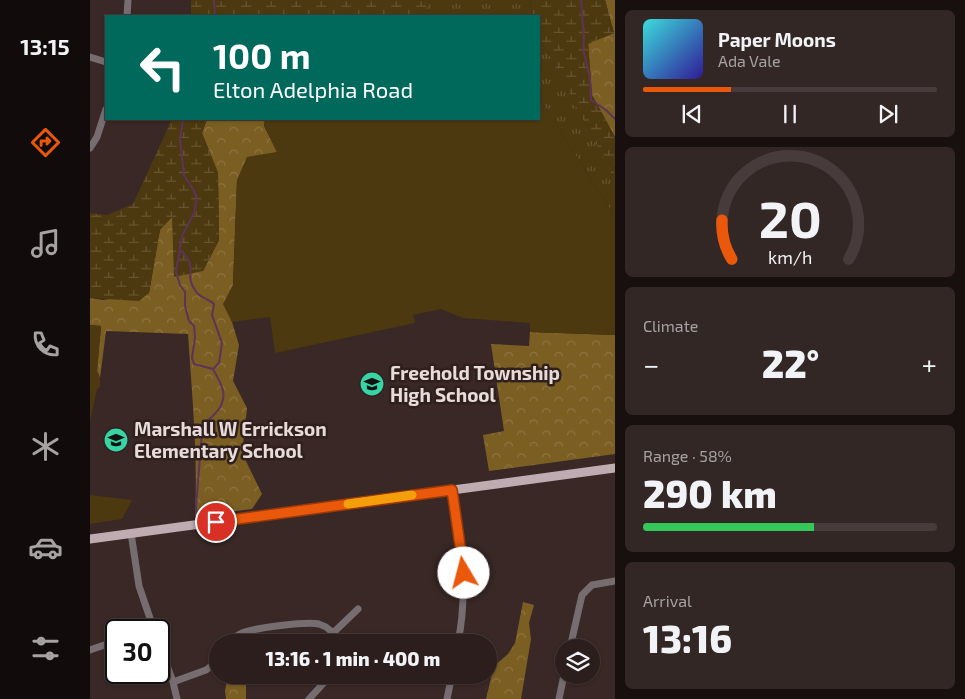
<!DOCTYPE html>
<meta charset="utf-8">
<style>
:root{--surface:#2b1e1c;--page:#332725;--text:#f1f3f6;--muted:#a6a2a3;--line:#473c3b;--accent:#ea580c}
body{margin:0;font-family:"Exo 2",sans-serif;background:var(--page);color:var(--text);height:100vh;display:flex;flex-direction:column;font-size:19px;white-space:nowrap}
*{box-sizing:border-box;margin:0}
p{font-size:16px;color:var(--muted)}
.icon{flex:none;width:28px;height:28px;fill:none;stroke:currentColor;stroke-width:2;stroke-linecap:round;stroke-linejoin:round}
.map{position:relative;flex:1;overflow:hidden}
.panel{display:flex;flex-direction:column;gap:10px;padding:10px;background:#18100f;width:350px}
.panel>*{flex:none}
.top-card{position:absolute;left:15px;top:15px;width:435px;height:105px;border-radius:0px;box-shadow:0 1px 4px #0004,0 0 0 1px var(--line);background:#00695c;color:#fff;overflow:hidden}
.fabs{position:absolute;left:465px;top:639px;display:grid;gap:10px}
.fabs a{display:grid;place-items:center;width:45px;height:45px;border-radius:50%;background:var(--surface);box-shadow:0 1px 4px #0004,0 0 0 1px var(--line);font-size:25px}
.speed{position:absolute;left:15px;top:619px;display:flex;gap:10px;font-size:25px;font-weight:700;text-align:center}
.speed>*{display:grid;place-content:center;width:65px;height:65px;border-radius:50%;background:var(--surface);box-shadow:0 1px 4px #0004,0 0 0 1px var(--line);line-height:1}
.speed .limit{border:2px solid #111;border-radius:8px;background:#fff;color:#111}
.pin{position:absolute;display:grid;place-items:center;width:42px;height:42px;color:#fff;margin:-21px;border:2px solid #fff;border-radius:50%;box-shadow:0 1px 5px #0007}
.me{position:absolute;width:55px;margin:-28px;rotate:352deg;stroke-linejoin:round;filter:drop-shadow(0 0 4px #0008)}
.turn{display:flex;align-items:center;gap:18px;height:105px;padding:0 25px;font-size:22px}
.turn .icon{width:65px;height:65px;stroke-width:2.5}
.turn b{display:block;font-size:35px;line-height:42px}
.big{font-size:38px;font-weight:800;line-height:1.1}
.panel .tile{flex:1;display:flex;flex-direction:column;justify-content:center;gap:8px;min-width:0;padding:0 18px;border-radius:8px;background:var(--page)}
.panel .dial{align-items:center;gap:0}
.dial svg{height:130px;overflow:visible;fill:none;stroke:var(--line);stroke-width:7;stroke-linecap:round;text-anchor:middle}
.dial text{fill:var(--text);stroke:none}
.song{display:flex;align-items:center;gap:15px}
.cover{width:60px;height:60px;border-radius:8px;background:linear-gradient(135deg,hsl(180 70% 55%),hsl(250 70% 35%))}
.played{height:5px;border-radius:2px;background:linear-gradient(90deg,var(--accent) 30%,var(--line) 30%)}
.keys{display:flex;justify-content:space-around;direction:ltr}
.heat{display:flex;justify-content:space-between;align-items:center;font-size:28px;direction:ltr}
.charge{height:8px;border-radius:4px;background:linear-gradient(90deg,#34c759 58%,var(--line) 0)}
.trip{position:absolute;left:119px;top:634px;width:288px;height:50px;border-radius:25px;background:var(--surface);box-shadow:0 1px 4px #0004,0 0 0 1px var(--line);font-weight:800;line-height:50px;text-align:center}
main{display:flex;flex:1;min-height:0}
.tab-bar{display:flex;flex-direction:column;width:90px;justify-content:space-around;align-items:center;background:#110c0b;color:var(--muted)}
.tab-bar .icon{width:35px;height:35px}
.tab-bar .selected{color:var(--accent)}
.tab-bar b{font-size:22px;color:var(--text)}
.map>svg:first-child{display:block}
</style>
<main>
<nav class="tab-bar">
<b>13:15</b>
<svg class="icon selected" aria-label="directions" viewBox="0 0 24 24"><path d="M12 3l9 9-9 9-9-9zM9 14v-3h6M13 9l2 2-2 2"/></svg>
<svg class="icon" aria-label="music" viewBox="0 0 24 24"><path d="M9 18V5l10-2v13"/><circle cx="6" cy="18" r="3"/><circle cx="16" cy="16" r="3"/></svg>
<svg class="icon" aria-label="phone" viewBox="0 0 24 24"><path d="M5 4h4l2 5-3 2q2 4 5 5l2-3 5 2v4C11 20 4 13 5 4z"/></svg>
<svg class="icon" aria-label="climate" viewBox="0 0 24 24"><path d="M12 3v18M4 7l16 10M4 17L20 7"/></svg>
<svg class="icon" aria-label="car" viewBox="0 0 24 24"><path d="M5 17H2v-5l4-1 3-4h7l3 4 3 1v5h-3M9 17h6M6 11h13"/><circle cx="7" cy="17" r="2"/><circle cx="17" cy="17" r="2"/></svg>
<svg class="icon" aria-label="filters" viewBox="0 0 24 24"><path d="M4 7h16M4 17h16"/><circle cx="9" cy="7" r="2"/><circle cx="15" cy="17" r="2"/></svg>
</nav>
<div class="map">
<svg width="525" height="699" viewBox="0 0 525 699">
<defs>
<pattern id="grass-tufts" width="24" height="20" patternUnits="userSpaceOnUse" patternTransform="scale(1.25)"><rect width="24" height="20" fill="#4c390f"/><path d="M3 7l-1-3M5 7V3M7 7l1-3M15 17l-1-3M17 17v-4M19 17l1-3" fill="none" stroke="#665531"/></pattern>
<pattern id="forest-crowns" width="20" height="18" patternUnits="userSpaceOnUse" patternTransform="scale(1.25)"><rect width="20" height="18" fill="#7b5e22"/><path d="M2 6a3 3 0 1 1 6 0M12 15a3 3 0 1 1 6 0" fill="none" stroke="#8e7442"/></pattern>
<pattern id="wetland-marsh" width="20" height="14" patternUnits="userSpaceOnUse" patternTransform="scale(1.25)"><rect width="20" height="14" fill="#4c390f"/><path d="M1 5h8M5 5V1M11 12h8M15 12V8" fill="none" stroke="#665531"/></pattern>
</defs>
<rect width="100%" height="100%" fill="#392826"/>
<path fill="url(#grass-tufts)" d="M340,0H440L442,16H332Z
M449,36L525,180V217L449,98Z"/>
<path fill="url(#forest-crowns)" d="M515,0H525V137L502,95L498,43L524,33Z
M117,119H175L174,126L187,152L147,180L143,285L134,304L142,322L149,345L143,381L157,408L152,453L172,494L162,509L105,516C108,455 102,395 98,334L16,331L10,378L7,371L11,326L0,325V298L13,300L59,293L70,229L83,216L113,271L129,240L128,173L112,133Z
M440,332L525,335V454L399,471L393,435L414,431L401,344L439,346Z
M433,602L444,605L439,623L441,639L431,699H396L404,666L418,654L425,643Z
M138,675H156V699H136L135,691Z"/>
<path fill="url(#wetland-marsh)" d="M101,0H340L332,16H101Z
M440,0H515L524,33L498,44L502,95L525,137V180L449,36V16H442Z
M81,119H117L112,133L128,173L129,240L113,271L84,277L82,217L70,230L59,293L49,301L0,298V213L17,215L43,204L78,128Z"/>
<path fill="#4c390f" d="M449,98L525,217V335L440,332V323L373,318L351,309L323,315L325,323L185,353L180,317L142,322L133,304L143,285L147,180L157,157L187,152L174,125L175,119H449Z
M0,325L11,326L7,371L10,378V387L7,389L0,421Z
M0,495L42,500L32,519L0,524Z"/>
<g fill="none" stroke-linecap="round" stroke-linejoin="round">
<path stroke="#5d335b" stroke-width="2" d="M124,0L125,16
M491,0L494,40L493,48L500,79L501,100L516,110L525,119
M90,250C110,268 93,273 105,290C109,298 118,298 124,304L122,315L132,343L129,363L123,369L104,364L102,358L105,337L104,326L99,321L95,306V292L90,285L86,272L92,236L104,213L107,198L103,189L94,175L90,140L93,119
M107,518L106,507L112,432L115,422C122,418 124,415 129,409C139,393 130,383 123,369"/>
<path stroke="#766d70" stroke-width="7" d="M37,16L38,0
M0,57L16,62
M0,148L7,137L16,109
M362,490C370,542 379,590 368,642
M41,533L49,586L64,630
M243,633L268,609
M140,642C143,639 147,635 152,633C164,628 217,621 229,624C239,627 244,633 248,642
M69,643L83,682L87,699
M480,648L492,595L502,585L525,581
M0,650L26,641
M83,682L116,670L128,661
M219,699L241,675
M357,699L362,675
M469,699L474,675"/>
<path stroke="#beacb2" stroke-width="9" d="M0,539L525,468"/>
</g>
<g fill="none" stroke-linecap="round" stroke-linejoin="round">
<defs>
<path id="route" d="M126,522L362,490L374,573"/>
</defs>
<use href="#route" stroke="#983908" stroke-width="12"/>
<use href="#route" stroke="#ea580c" stroke-width="9"/>
<path stroke="#f59e0b" stroke-width="9" d="M258,504L322,495"/>
</g>
<defs>
<symbol id="school-disc" viewBox="-11 -11 22 22"><circle r="9.5" fill="#37d4a6" stroke="#2f1f1d"/><path d="M0-5L7-2L0 1L-7-2ZM-4 1L0 2.5L4 1V4Q0 6-4 4Z" fill="#111"/></symbol>
</defs>
<g fill-rule="evenodd">
<use href="#school-disc" x="268" y="370" width="28" height="28"/>
<use href="#school-disc" x="12" y="426" width="28" height="28"/>
</g>
<g text-anchor="middle" stroke-width="5" stroke-linejoin="round" paint-order="stroke">
<g font-size="19" font-weight="bold" fill="#e8dcdb" stroke="#2f1f1d" text-anchor="start">
<text x="300" y="380">Freehold Township<tspan x="300" dy="22">High School</tspan></text>
<text x="44" y="436">Marshall W Errickson<tspan x="44" dy="22">Elementary School</tspan></text>
</g>
</g>
</svg>
<div class="fabs">
<a><svg class="icon" aria-label="layers" viewBox="0 0 24 24"><path d="M12 4l9 5-9 5-9-5zM3 14l9 5 9-5"/></svg></a>
</div>
<div class="speed"><div class="limit">30</div></div>
<div class="pin" style="left:126px;top:522px;background:#d93025"><svg class="icon" aria-label="arrive" viewBox="0 0 24 24"><path d="M6 21V4h12l-3 4 3 4H6"/></svg></div>
<svg class="me" style="left:374px;top:573px" viewBox="-20 -20 40 40"><circle r="19" fill="#fff"/><path d="M0-13L10 11 0 6-10 11z" fill="#ea580c"/></svg>
<div class="trip">13:16 · 1 min · 400 m</div>
<div class="top-card">
<div class="turn"><svg class="icon" aria-label="left" viewBox="0 0 24 24"><path d="M17 20v-9H6M10 6l-5 5 5 5"/></svg><div><b>100 m</b>Elton Adelphia Road</div></div>
</div>
</div>
<section class="panel">
<div class="tile">
<div class="song"><i class="cover"></i><div><b>Paper Moons</b><p>Ada Vale</p></div></div>
<div class="played"></div>
<div class="keys"><svg class="icon" aria-label="previous" viewBox="0 0 24 24"><path d="M18 5L8 12l10 7zM5 5v14"/></svg><svg class="icon" aria-label="pause" viewBox="0 0 24 24"><path d="M8 5v14M16 5v14"/></svg><svg class="icon" aria-label="next" viewBox="0 0 24 24"><path d="M6 5l10 7-10 7zM19 5v14"/></svg></div>
</div>
<div class="tile dial"><svg viewBox="0 0 100 80">
<path d="M14 69A42 42 0 1 1 86 69"/>
<path d="M14 69A42 42 0 0 1 8 45" stroke="#ea580c"/>
<text x="50" y="56" font-size="32" font-weight="700">20</text>
<text x="50" y="72" font-size="11">km/h</text>
</svg></div>
<div class="tile"><p>Climate</p>
<div class="heat"><a>−</a><b class="big">22°</b><a>+</a></div>
</div>
<div class="tile"><p>Range · 58%</p><b class="big">290 km</b><div class="charge"></div></div>
<div class="tile"><p>Arrival</p><b class="big">13:16</b></div>
</section>
</main>
